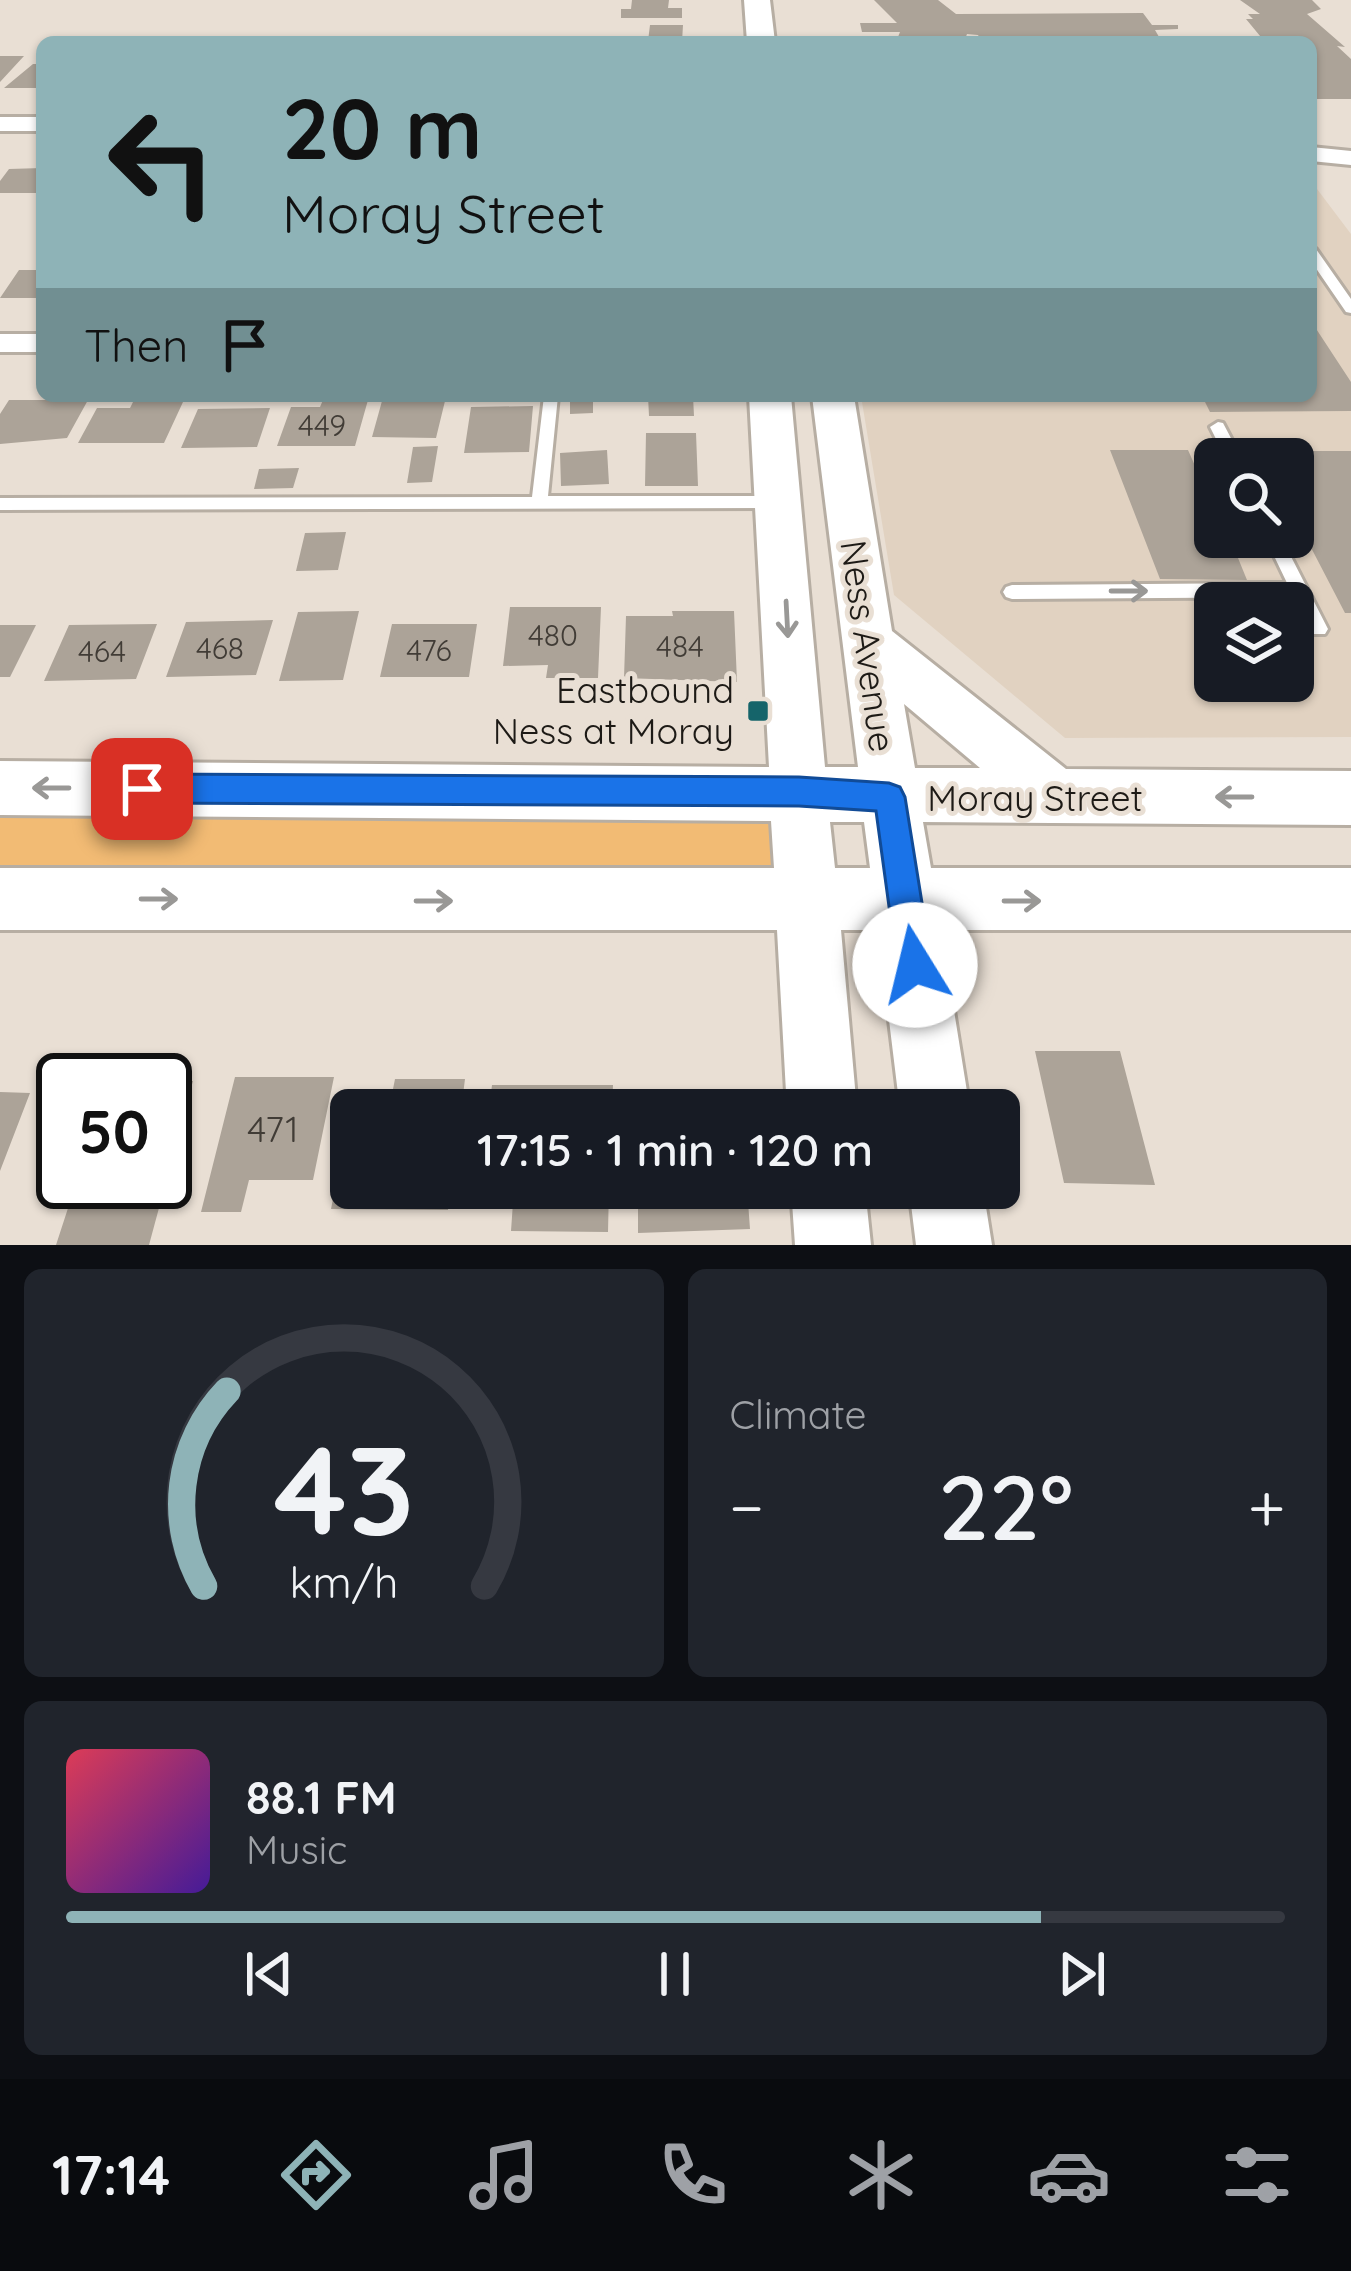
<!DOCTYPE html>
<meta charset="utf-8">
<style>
:root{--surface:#171b24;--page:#20242c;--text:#f1f3f6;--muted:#9ea1a6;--line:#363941;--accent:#8eb3b7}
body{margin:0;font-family:Quicksand,sans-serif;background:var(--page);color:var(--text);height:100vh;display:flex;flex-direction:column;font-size:45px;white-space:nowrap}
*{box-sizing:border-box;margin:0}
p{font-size:39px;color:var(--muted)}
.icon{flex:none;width:66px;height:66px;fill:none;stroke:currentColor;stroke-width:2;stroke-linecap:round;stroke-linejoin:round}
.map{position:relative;height:1245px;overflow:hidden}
.panel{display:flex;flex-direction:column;gap:24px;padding:24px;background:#0d0f14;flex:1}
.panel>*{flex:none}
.hud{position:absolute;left:36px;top:36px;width:1281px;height:366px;border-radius:18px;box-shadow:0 3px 9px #0004;background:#8eb3b7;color:#111;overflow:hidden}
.buttons{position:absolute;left:1194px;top:438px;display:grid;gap:24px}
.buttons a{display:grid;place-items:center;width:120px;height:120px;border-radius:18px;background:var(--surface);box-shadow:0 3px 9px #0004;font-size:60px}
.speed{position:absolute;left:36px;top:1053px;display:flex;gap:24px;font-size:60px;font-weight:700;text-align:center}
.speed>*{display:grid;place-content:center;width:156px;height:156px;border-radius:50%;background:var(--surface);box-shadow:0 3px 9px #0004;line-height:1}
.speed .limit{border:6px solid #111;border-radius:18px;background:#fff;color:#111}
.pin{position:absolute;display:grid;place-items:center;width:102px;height:102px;color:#fff;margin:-51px;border-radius:24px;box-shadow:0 6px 18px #0006}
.me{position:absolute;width:132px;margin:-66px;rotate:351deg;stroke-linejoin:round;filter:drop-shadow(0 0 9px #0008)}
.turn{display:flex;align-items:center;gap:42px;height:252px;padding:0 48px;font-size:54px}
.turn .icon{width:156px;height:156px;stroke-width:2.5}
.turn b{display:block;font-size:84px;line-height:102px}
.then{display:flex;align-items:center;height:114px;padding:0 48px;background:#0003;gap:24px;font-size:45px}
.big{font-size:90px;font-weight:600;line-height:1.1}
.panel .widget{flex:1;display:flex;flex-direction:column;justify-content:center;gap:18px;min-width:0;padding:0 42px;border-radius:18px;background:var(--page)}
.panel .dial{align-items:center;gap:0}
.dial svg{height:312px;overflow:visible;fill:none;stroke:var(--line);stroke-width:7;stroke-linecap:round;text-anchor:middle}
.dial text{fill:var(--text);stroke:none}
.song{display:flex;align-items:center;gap:36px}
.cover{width:144px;height:144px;border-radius:18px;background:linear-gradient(135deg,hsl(350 70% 55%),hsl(260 70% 35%))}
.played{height:12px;border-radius:6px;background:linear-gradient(90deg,var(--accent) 80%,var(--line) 80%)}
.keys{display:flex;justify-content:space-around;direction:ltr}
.heat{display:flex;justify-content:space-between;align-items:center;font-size:66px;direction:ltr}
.panel .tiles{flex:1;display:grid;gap:24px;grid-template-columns:1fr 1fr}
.widget:last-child{grid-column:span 2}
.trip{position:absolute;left:330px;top:1089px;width:690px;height:120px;border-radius:18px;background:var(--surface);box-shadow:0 3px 9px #0004;font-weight:600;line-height:120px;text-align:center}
.tabs{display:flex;height:192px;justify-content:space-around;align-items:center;background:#090b0e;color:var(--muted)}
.tabs .icon{width:84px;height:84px}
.tabs .current{color:var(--accent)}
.tabs b{font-size:54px;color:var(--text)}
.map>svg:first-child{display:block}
</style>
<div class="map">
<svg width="1351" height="1245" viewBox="0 0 1351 1245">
<rect width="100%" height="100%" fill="#e9dfd4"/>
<path fill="#e1d2c1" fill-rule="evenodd" d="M1311,181L1351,234V737L1065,738L894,595L861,396H1311ZM1215,459H1293V537H1215ZM1215,603H1293V681H1215Z"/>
<path fill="#f2bb74" d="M0,788L798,792L806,903L0,899Z"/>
<path fill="#aca398" d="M632,0H669L668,8H682V18H621V9H631Z
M874,0H938L956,14L1143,13L1152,25H1178V29L1155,30L1162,42H982L978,35L967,34L964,42H896L900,32H862L860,23H897Z
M1240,0H1312L1321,9L1307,14L1345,47L1337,46L1351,59V99H1311V42H1265L1246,19H1253L1248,14H1260Z
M650,25H683L682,42L648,41Z
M0,56H24L0,82Z
M33,64H42V88H4Z
M42,168V188L36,193H0V181L9,169Z
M19,270H42V298H0Z
M1311,321L1351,382V411L1210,412L1202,396H1311Z
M570,396H593V413L570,414Z
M648,396H693L694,416H649Z
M9,400H88L67,438L0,444V414Z
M323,400H368L355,446H277L291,407H320Z
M382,401H445L436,438L372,437Z
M133,402H183L164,443H78L97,408H130Z
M533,406L529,452L464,453L471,407Z
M270,408L257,447L181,448L198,409Z
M646,433H696L698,486H645Z
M438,446L432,482L407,483L413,447Z
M607,450L609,484L561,486L560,453Z
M1110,450H1188L1215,511V537H1242L1252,558H1238L1247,580L1160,579Z
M1302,451H1351V613H1345L1293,513V464H1309Z
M299,468L293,488L254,489L259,469Z
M346,532L338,570L296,571L305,533Z
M510,607H601L598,678H546L548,665L503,666Z
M359,611L343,680L279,681L298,612Z
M672,611H734L737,682L624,678L626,616H673Z
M273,620L256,675L166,677L186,622Z
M157,624L136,679L44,681L69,625Z
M392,624H477L469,677H380Z
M0,625H36L10,677H0Z
M1035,1051H1120L1155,1185L1064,1183Z
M235,1077H334L313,1180H249L241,1212H201Z
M395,1079H465L461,1110H350L353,1094H392Z
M165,1081H193L166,1179H165Z
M492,1085H613L612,1110H489Z
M0,1092L30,1093L0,1171Z
M741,1095L742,1110H638V1098Z
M349,1118L351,1188H450L448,1210L331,1209Z
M62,1166L63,1182H166L149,1245H56L70,1202H50Z
M514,1188H609L608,1232L511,1231Z
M638,1188H747L750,1229L638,1233Z"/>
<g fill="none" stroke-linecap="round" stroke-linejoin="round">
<defs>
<path id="lane" d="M1311,248L1316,249L1351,299V313L1346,312L1311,261Z
M544,396H558L548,496H775L783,502L775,508L0,510V498L532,497Z
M1218,422L1223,423L1242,459H1226L1210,427Z
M1265,537H1281L1328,629L1325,634H1313L1294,597L1012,599L1006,597L1003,592L1006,587L1012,585L1287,583Z"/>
<path id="street" d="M0,117H42V131H0Z
M1311,147L1351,151V165L1311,161Z
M0,334H42V352H0Z"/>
<path id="secondary" d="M744,0H770L775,42H747Z
M749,396H791L825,767H858L812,396H854L892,631L1066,769L1351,771V825L923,822L931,868H1351V930H941L970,1110H900L878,930H841L857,1110H787L777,930H0V868H774L771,821L0,815V761L769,767ZM904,704L980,768H915ZM830,822H864L870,868H835Z
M791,1188H865L871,1245H795Z
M909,1188H983L992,1245H916Z"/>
</defs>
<use href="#lane" stroke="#b7aea3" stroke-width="6"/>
<use href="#street" stroke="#b7aea3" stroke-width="6"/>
<use href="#secondary" stroke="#b7aea3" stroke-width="6"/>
<use href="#lane" fill="#fff" fill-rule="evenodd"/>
<use href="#street" fill="#fff" fill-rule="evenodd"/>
<use href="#secondary" fill="#fff" fill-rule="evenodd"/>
</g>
<defs><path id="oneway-shaft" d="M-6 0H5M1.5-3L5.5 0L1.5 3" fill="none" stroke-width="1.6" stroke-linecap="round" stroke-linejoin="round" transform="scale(3)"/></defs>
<g stroke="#999896">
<use href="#oneway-shaft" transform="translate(1129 591)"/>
<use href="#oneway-shaft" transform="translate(787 619) rotate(87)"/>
<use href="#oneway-shaft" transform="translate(51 788) rotate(-180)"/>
<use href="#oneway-shaft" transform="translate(1234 797) rotate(180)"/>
<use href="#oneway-shaft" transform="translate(159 899)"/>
<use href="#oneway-shaft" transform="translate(434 901)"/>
<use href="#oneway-shaft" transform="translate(1022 901)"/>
</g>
<path fill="#1a73e8" stroke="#114b97" stroke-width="3" d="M142,774L799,777L889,783L900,787L905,797L932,965L927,977L915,982L902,977L897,965L876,811L799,806L142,803L131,799L126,789L131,778Z"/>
<rect fill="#15646a" stroke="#e9dfd4" stroke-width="4.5" x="746" y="699" width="24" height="24" rx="6"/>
<g text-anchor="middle" stroke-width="10" stroke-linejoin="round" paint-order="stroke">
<g font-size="30" fill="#413c36">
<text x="322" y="436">449</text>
<text x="553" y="646">480</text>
<text x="680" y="657">484</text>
<text x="220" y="659">468</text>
<text x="429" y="661">476</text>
<text x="102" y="662">464</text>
</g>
<g font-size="36" fill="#1d1a16" stroke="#e9dfd4">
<text transform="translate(868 646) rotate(82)" y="13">Ness Avenue</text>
<text x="1035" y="811">Moray Street</text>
</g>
<g font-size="36" fill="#1d1a16" stroke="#e9dfd4" text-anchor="end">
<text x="734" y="703">Eastbound<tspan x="734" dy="41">Ness at Moray</tspan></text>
</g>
<g font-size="36" fill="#413c36">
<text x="273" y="1142">471</text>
</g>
</g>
</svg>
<div class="buttons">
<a><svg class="icon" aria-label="search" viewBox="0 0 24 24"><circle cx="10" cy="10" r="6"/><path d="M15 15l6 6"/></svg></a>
<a><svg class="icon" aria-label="layers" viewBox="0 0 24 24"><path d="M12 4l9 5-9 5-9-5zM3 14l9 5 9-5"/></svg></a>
</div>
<div class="speed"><div class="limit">50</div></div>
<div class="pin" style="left:142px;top:789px;background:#d93025"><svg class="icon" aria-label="arrive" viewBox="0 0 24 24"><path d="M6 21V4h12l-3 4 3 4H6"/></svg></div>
<svg class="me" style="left:915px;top:965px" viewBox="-20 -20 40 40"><circle r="19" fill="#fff"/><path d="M0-13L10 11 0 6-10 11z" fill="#1a73e8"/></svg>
<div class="trip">17:15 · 1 min · 120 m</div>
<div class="hud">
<div class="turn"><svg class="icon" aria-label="left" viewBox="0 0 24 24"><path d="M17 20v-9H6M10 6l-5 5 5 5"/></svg><div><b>20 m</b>Moray Street</div></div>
<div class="then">Then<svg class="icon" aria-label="arrive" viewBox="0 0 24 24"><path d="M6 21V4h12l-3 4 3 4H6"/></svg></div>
</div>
</div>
<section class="panel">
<div class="tiles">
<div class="widget dial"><svg viewBox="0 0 100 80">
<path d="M14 69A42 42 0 1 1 86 69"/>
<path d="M14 69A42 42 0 0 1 20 19" stroke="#8eb3b7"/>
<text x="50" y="56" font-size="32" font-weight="700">43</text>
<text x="50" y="72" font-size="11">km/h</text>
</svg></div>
<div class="widget"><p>Climate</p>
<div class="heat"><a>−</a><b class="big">22°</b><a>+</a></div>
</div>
<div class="widget">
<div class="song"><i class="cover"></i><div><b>88.1 FM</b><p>Music</p></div></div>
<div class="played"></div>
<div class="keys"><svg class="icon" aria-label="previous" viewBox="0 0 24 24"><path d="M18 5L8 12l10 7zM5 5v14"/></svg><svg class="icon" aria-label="pause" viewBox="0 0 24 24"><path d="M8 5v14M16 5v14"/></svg><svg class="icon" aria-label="next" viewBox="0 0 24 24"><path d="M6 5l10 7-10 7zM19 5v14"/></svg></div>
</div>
</div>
</section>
<nav class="tabs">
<b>17:14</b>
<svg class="icon current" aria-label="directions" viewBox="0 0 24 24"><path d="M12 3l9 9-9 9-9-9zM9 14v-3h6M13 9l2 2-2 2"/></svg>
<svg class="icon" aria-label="music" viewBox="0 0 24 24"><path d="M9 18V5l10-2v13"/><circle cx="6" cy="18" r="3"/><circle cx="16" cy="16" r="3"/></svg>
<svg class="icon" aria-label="phone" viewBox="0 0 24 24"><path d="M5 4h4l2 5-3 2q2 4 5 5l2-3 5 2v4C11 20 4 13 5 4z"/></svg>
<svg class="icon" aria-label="climate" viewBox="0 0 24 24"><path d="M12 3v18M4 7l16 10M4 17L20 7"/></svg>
<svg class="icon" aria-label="car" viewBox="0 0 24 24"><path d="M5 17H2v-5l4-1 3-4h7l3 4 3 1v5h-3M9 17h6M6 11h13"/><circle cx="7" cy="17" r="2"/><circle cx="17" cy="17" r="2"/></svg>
<svg class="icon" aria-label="filters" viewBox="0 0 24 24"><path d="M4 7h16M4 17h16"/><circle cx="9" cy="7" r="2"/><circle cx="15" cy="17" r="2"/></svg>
</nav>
